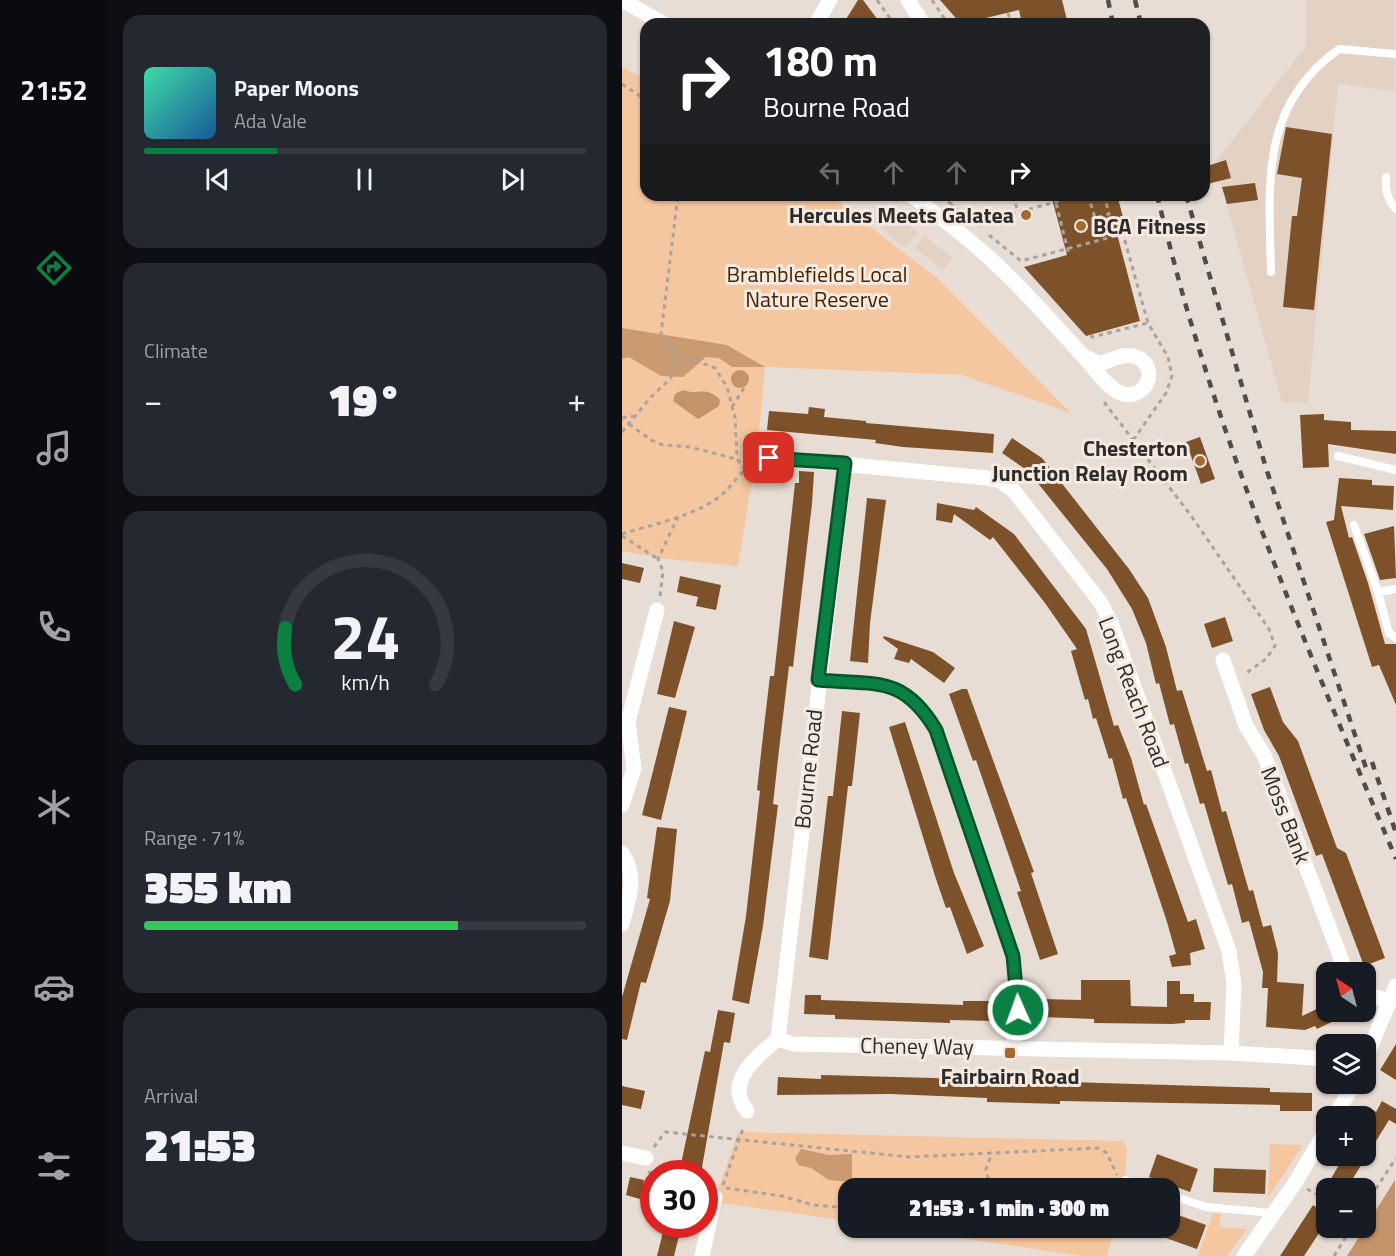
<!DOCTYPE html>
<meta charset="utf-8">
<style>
:root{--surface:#171b24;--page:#242831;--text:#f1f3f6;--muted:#9ea1a6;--line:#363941;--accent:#0b8043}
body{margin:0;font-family:"Titillium Web",sans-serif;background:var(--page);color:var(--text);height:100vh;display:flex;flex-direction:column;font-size:22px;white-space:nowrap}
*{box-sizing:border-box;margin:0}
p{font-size:20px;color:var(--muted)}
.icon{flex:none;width:33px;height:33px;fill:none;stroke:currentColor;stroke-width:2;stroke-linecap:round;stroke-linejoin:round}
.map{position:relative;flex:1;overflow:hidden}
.sheet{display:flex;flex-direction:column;gap:15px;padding:15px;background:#0d0f14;width:514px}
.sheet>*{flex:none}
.banner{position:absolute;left:18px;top:18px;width:570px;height:183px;border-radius:18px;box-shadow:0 2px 4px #0004;background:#202124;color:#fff;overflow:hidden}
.needle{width:39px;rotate:324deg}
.buttons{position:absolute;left:694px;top:962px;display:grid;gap:12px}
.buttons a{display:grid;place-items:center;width:60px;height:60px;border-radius:12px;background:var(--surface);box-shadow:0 2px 4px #0004;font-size:30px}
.speed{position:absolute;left:18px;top:1160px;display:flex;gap:12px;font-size:30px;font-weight:700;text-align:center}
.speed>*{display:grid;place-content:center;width:78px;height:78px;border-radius:50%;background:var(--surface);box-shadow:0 2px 4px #0004;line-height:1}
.speed .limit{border:9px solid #d22;background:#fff;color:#111}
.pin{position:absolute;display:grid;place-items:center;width:51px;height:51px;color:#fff;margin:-26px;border-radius:12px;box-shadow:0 3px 9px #0006}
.me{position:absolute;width:66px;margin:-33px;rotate:358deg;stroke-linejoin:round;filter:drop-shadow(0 0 4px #0008)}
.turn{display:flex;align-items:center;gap:21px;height:126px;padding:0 24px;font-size:27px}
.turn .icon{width:78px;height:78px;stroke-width:2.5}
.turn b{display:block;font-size:42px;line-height:51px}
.lanes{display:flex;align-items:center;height:57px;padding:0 24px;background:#0003;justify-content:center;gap:30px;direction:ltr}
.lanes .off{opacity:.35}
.big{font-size:45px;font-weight:800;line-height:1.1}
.sheet .card{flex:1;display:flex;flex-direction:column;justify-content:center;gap:9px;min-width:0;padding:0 21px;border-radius:18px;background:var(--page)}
.sheet .dial{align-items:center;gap:0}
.dial svg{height:156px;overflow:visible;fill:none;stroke:var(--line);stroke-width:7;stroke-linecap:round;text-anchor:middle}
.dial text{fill:var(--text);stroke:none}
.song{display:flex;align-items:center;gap:18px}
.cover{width:72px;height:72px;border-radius:9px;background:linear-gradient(135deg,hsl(160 70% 55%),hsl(210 70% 35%))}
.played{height:6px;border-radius:3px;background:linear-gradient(90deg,var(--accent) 30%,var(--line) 30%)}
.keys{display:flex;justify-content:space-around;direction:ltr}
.heat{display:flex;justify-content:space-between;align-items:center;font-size:33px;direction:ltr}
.charge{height:9px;border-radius:4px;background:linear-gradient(90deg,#34c759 71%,var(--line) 0)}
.trip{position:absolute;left:216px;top:1178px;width:342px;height:60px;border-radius:18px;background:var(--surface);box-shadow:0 2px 4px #0004;font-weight:800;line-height:60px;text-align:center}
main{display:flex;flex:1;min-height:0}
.menu{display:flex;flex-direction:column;width:108px;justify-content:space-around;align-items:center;background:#090b0e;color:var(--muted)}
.menu .icon{width:42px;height:42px}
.menu .current{color:var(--accent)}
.menu b{font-size:27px;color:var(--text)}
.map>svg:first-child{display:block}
</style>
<main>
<nav class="menu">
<b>21:52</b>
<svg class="icon current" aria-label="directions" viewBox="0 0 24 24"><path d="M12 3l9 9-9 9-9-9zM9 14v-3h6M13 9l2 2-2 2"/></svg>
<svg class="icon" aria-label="music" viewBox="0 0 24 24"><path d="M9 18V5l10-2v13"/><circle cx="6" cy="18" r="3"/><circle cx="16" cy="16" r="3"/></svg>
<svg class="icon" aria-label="phone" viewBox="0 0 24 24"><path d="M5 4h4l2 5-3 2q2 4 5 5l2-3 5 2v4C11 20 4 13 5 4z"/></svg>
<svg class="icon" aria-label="climate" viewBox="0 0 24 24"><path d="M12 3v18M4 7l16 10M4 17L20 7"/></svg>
<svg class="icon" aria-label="car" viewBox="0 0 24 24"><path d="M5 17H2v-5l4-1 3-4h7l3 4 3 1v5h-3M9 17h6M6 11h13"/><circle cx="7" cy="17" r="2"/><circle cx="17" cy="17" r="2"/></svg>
<svg class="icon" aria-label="filters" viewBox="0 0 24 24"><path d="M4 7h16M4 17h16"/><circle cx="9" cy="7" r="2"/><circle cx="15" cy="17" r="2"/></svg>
</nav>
<section class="sheet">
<div class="card">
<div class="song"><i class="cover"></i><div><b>Paper Moons</b><p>Ada Vale</p></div></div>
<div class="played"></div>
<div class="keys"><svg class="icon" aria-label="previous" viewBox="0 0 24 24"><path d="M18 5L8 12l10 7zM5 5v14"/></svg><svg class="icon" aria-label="pause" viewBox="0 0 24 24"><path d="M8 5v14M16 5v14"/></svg><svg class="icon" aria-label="next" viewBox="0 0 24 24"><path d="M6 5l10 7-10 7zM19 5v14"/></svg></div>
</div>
<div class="card"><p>Climate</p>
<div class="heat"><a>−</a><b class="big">19°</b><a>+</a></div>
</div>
<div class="card dial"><svg viewBox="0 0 100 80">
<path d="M14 69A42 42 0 1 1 86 69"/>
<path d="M14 69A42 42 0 0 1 9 40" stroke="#0b8043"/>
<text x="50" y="56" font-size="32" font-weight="700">24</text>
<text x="50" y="72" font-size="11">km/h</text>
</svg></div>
<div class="card"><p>Range · 71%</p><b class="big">355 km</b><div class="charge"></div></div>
<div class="card"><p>Arrival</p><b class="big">21:53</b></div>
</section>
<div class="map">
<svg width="774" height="1256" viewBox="0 0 774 1256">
<rect width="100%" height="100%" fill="#e8ddd4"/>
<path fill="#e3d2c4" d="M684,0H773V91L716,84L686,403L660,402L593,163L684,46Z
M259,203L296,232L283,248L247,218Z
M302,236L331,258L321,270L293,248Z"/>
<path fill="#f5c7a1" d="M0,67L24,80V195H207L315,278L449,413L340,375L143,367L136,443L116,566L45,559L0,551Z
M116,1132L502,1141L505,1150L502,1188H226V1221L92,1202Z
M648,1144L681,1145L646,1198Z
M591,1214H599L597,1227L625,1229L605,1256H576Z
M264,1227H493L485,1256H460Z"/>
<path fill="#ca9a70" d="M0,328L105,345L143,367H110L97,358L84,357L61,377L39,376L7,357L0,359Z
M179,1149L207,1155L230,1154V1182L207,1180L189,1168L176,1165L173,1158Z"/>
<path fill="#c3936a" d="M109 379a9 9 0 1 1 18 0a9 9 0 1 1-18 0Z
M61,390C77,396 83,385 98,400L97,406L76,419L51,401L53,394Z
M773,1180V1256H725Z"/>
<path fill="#7d522a" d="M236,0H241L259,24H221Z
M318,0H440L446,24H400L397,10L339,24Z
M664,127L710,134L692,310L661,307L670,216H675L680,178L655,174Z
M604,160L609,178L582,185V167Z
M633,183L636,200L605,204L600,187Z
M429,195H495L504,228L494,230L518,321L464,336L402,267L445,255Z
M187,407L203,409L202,417L244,421V423L372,434L371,453L281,447L253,443L254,440L145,430L147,411L186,414Z
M702,414V420L729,422V430L774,431V454L706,444L707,467L681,468L678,415Z
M578,437L593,479L579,484L564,442Z
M390,438L420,458L507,569L526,598L544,647L555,691L560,690L585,771L589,770L600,812L604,811L627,891L631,890L641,927L649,925L656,953L655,982L682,984L680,1016L705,1004V1011H733L695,1029L693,1026L683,1030L644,1027L646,988H640L641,972L627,921L620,923L610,884L606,885L582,803L578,804L566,763L563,764L552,724L548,725L537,683L534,684L524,643L510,609L485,569L406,471L380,453Z
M177,471L192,472L190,504L171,667L167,666L157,750L151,804L156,805L141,926L127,1004L110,1000L124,916L138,791L135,790L143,718L148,676H152L173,483H177Z
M717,478L750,480V485L772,486L771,510L719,506L727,538L730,537L746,583L763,644H774V705L757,665L750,667L704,522L712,520Z
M245,498L264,500L248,623L246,663L228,661Z
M315,503L352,510L354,507L392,534L464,629L492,726L496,725L509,758L522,805L524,804L566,922L574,919L583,949L568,953L569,965L550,967L547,956L554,954L545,922L504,798L501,799L490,758L487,759L474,718L471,719L466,699L463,700L449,651L455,649L423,603L371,537L368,540L332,514L330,523L314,520Z
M772,526L774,578L758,580L742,534Z
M0,563L22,568L18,583L0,579Z
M58,576L99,585L94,610L74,606L76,597L55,592Z
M603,617L611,641L590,648L582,624Z
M52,621L73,627L53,698L35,694Z
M262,636L311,652L333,668L322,683L289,659L287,663L272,659L276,649L261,638Z
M648,687L661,722L676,741L715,848L724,853L763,958L742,966L700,854L694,856L657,756L642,730L629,694Z
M340,689H345L412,872L409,873L436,954L418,960L395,892L399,891L354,760L351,761L327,694Z
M47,707L65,711L39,820L20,815Z
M220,711L238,713L230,786H226L206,960L187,957L206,796H211Z
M283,722L332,873L362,946L345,954L328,907L324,908L314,879L267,727Z
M35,827L55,829L48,901L24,983L19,982L5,1040L0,1039V997L28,899L25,898Z
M459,980H508L509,1006L545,1007V981H558V994H572V1002H589L588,1020H563V1023L550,1024L472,1023V1019L419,1017L420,999L459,1000Z
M183,995H199V1000L341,1005V1001H371V1021L328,1020V1023L213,1019V1015L182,1014Z
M96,1010L113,1013L108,1043L102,1042L79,1173H57L83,1051L88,1052Z
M774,1044V1080L758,1070Z
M199,1075L312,1078L354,1080V1083L450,1085V1082L479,1083L648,1088V1092L690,1093V1111H658V1105L438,1101V1104L365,1102V1098L269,1094L155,1095L156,1077L199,1079Z
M0,1086L23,1091L19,1109L0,1105Z
M760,1101L774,1109V1124L767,1120L725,1188H711L714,1183L708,1180L723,1155H744V1120L751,1110L754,1112Z
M535,1154L576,1169L568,1192L527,1177Z
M592,1168L644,1170L643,1194L591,1192Z
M8,1177L22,1180L18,1199L4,1195Z
M691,1205L705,1214V1221L682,1256H658Z
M548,1212L584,1225L575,1249L518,1229L548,1227Z
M43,1224H60L52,1256H35Z"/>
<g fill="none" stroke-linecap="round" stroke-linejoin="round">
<path stroke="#aba29b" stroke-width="3" stroke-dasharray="4.5 4.5" stroke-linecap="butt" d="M255,0L272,24
M310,0L326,24
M386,13L389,24
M0,84L24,100
M582,164L587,183
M267,195L275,201
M320,195L329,204
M334,195L329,204L336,210
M391,195L396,212
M432,195L447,255
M466,195L473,218L487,214L482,195
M356,226L358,223L458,195
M367,235L399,261L501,234L526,323L546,357L550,376L544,393L512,439
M469,335L470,337L526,323
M49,351L39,334L56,195
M482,402L570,517L647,629L653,646L644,659L623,674
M110,407L122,388
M0,418L11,416
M7,424L29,440L41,445L68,447L114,459
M0,432L29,397L49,378V351L93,368L105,387L113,417L115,459L122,468
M0,534C31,524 70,517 97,497C112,486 116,471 134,463
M0,536L36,559
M38,596L41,571L36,559L56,517
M32,1147L43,1132L287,1157L476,1148L485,1153L495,1175
M27,1171L32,1182
M101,1185L122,1126
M104,1188L160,1196L191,1205L226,1208
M368,1188L364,1169L370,1153
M685,1189L705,1200
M744,1204L774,1158
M360,1227H369
M712,1256L730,1227"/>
<path stroke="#fff" stroke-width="8" d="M764,177C763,190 765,199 774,209
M649,272C647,185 637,106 717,49L774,54
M716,456L774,470
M732,525L756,592L774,589
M756,592L767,633L774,638
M503,1180L527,1188
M548,1195L584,1207L651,1213"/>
<path stroke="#fff" stroke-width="15" d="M0,0L42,24
M286,0L301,24
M194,24L208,0
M289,195C318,217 348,239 374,264C405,293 433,325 462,357C472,368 486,389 501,394C512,397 523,390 526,380C528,374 526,367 523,363C510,348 492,359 477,364L460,355
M147,457L365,478L378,481L392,491L479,603L489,623L607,951L612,984L609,1053
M601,660L624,726L642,755L724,972
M196,680C254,685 281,675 314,730L391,956L396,1009L391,1047
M0,805L12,769L6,722L35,610
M0,853C16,877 7,898 0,924
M744,993L768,1002
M156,1039L223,463
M156,1039L171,1044L609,1053L693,1058L705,1062
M744,1057L774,986
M125,1111C102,1082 134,1057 156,1039
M713,1116L732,1083
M0,1153L24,1158
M80,1256L93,1197
M622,1256L673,1183L705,1129"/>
<path stroke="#514c48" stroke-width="4.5" stroke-dasharray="8 8" stroke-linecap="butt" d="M486,0L491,24
M513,0L519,24
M535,195C547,243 559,292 574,339C628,517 702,688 774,859
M564,195L644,468L746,774
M750,762L774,833"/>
</g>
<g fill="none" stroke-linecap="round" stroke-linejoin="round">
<defs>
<path id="route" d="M147,458L223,463L196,680C254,685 281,675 314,730L391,956L396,1010"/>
</defs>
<use href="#route" stroke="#07532c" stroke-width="15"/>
<use href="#route" stroke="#0b8043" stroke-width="10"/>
</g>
<g fill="#a6682d" stroke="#f5eae2" stroke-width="2">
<circle cx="404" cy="215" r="6"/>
<circle cx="459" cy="226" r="6"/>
<circle cx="578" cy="461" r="6"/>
<rect x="382" y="1047" width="12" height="12" rx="3"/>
</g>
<g text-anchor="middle" stroke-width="6" stroke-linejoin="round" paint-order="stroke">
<g font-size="22" font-weight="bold" fill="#2f2b28" stroke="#f5eae2" text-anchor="end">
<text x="392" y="223">Hercules Meets Galatea</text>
<text x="471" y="234" text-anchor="start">BCA Fitness</text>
<text x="566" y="456">Chesterton<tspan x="566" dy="25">Junction Relay Room</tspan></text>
<text x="388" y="1084" text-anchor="middle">Fairbairn Road</text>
</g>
<g font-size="22" fill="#442402" stroke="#f5eae2">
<text x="195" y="282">Bramblefields Local<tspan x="195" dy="25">Nature Reserve</tspan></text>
</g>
<g font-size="22" fill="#2f2b28" stroke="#f5eae2">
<text transform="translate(512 692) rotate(69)" y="8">Long Reach Road</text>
<text transform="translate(186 769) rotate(-84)" y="8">Bourne Road</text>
<text transform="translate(664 815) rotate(69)" y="8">Moss Bank</text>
<text transform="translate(295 1046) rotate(1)" y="8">Cheney Way</text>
</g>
</g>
</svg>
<div class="buttons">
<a><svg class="needle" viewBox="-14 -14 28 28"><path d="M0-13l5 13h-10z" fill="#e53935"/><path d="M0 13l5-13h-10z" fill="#9ea1a6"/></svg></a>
<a><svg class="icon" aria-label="layers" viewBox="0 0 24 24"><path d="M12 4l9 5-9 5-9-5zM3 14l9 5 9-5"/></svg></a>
<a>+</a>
<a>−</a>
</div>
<div class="speed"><div class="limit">30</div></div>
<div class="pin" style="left:147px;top:458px;background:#d93025"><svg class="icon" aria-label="arrive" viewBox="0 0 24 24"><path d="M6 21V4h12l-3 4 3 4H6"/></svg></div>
<svg class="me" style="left:396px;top:1010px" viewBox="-20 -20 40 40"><circle r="17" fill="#0b8043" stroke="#fff" stroke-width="3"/><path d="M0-11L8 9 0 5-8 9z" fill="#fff"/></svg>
<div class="trip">21:53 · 1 min · 300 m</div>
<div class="banner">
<div class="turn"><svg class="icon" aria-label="right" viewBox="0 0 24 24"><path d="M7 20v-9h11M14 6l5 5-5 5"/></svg><div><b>180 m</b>Bourne Road</div></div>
<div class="lanes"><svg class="icon off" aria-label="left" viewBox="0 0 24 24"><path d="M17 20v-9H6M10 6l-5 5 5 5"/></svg><svg class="icon off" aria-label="ahead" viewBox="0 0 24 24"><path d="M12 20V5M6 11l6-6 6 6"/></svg><svg class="icon off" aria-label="ahead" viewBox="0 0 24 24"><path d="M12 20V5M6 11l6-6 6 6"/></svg><svg class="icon" aria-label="right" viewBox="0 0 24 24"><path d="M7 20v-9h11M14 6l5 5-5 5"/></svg></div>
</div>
</div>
</main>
